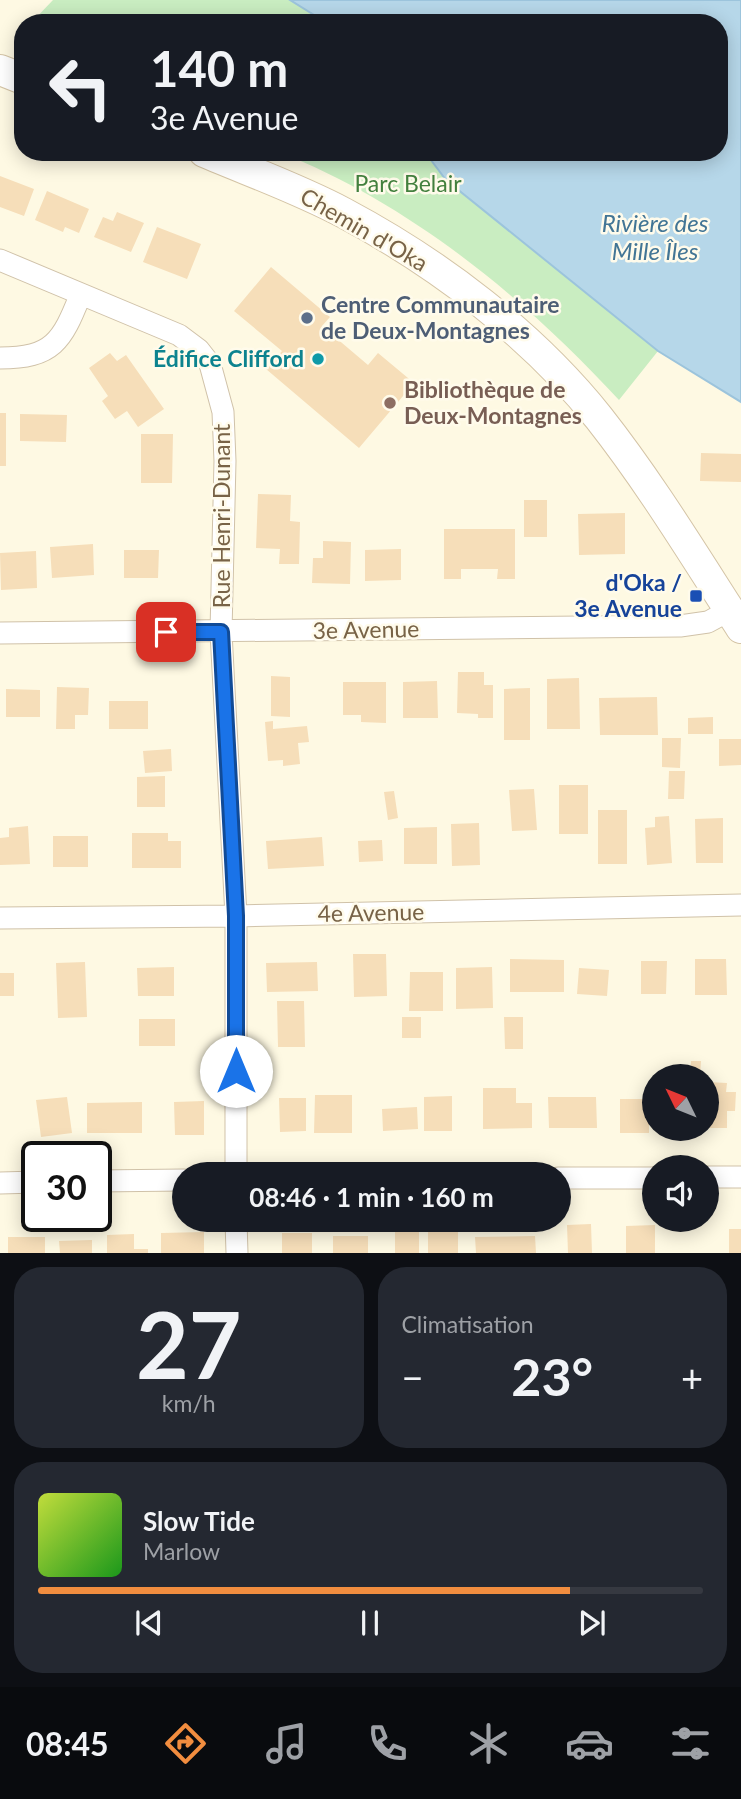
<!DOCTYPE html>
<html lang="fr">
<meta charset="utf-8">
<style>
:root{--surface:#171b24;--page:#242831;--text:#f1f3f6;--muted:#9ea1a6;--line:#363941;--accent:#f18d3f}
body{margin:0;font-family:Lato,sans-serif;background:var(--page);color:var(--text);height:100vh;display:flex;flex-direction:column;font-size:26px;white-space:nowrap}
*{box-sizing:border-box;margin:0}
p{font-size:23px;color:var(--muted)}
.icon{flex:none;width:38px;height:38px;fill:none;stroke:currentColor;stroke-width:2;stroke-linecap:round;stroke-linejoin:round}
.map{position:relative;height:1253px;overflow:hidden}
.drawer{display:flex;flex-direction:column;gap:14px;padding:14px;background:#0d0f14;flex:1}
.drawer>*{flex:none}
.banner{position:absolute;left:14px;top:14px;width:714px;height:147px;border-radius:28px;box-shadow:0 4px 18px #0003;background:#171b24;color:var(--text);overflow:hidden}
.needle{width:46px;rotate:313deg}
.controls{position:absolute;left:642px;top:1064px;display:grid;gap:14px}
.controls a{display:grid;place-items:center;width:77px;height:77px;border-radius:50%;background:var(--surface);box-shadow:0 4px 18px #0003;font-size:35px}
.speed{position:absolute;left:21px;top:1141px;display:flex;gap:14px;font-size:35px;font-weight:700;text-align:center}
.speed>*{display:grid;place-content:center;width:91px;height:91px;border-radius:50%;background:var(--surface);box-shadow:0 4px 18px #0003;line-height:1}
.speed .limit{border:4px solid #111;border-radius:10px;background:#fff;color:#111}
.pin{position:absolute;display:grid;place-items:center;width:60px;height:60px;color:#fff;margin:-30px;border-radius:14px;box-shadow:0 4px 10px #0006}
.me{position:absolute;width:77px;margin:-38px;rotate:0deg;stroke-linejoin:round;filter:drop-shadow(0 0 5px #0008)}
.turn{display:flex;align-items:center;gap:24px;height:147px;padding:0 21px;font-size:32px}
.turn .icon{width:91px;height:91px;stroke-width:2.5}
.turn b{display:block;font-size:49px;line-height:60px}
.big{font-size:52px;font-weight:700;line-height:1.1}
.drawer .tile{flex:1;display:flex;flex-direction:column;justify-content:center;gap:10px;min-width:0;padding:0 24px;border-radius:28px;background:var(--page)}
.drawer .dial{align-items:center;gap:0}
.dial b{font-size:91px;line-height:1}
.song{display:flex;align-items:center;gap:21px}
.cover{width:84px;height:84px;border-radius:10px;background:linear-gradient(135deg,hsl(70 70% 55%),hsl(120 70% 35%))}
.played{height:7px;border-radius:4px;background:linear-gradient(90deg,var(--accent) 80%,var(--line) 80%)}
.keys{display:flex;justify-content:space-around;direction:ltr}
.heat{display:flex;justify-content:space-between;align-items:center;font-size:38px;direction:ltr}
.drawer .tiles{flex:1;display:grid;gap:14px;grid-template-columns:1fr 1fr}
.tile:last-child{grid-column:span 2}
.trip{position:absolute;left:172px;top:1162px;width:399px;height:70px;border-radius:35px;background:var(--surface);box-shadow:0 4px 18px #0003;font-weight:700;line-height:70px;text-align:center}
.tab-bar{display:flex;height:112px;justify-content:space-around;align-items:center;background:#090b0e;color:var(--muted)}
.tab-bar .icon{width:49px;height:49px}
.tab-bar .active{color:var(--accent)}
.tab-bar b{font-size:32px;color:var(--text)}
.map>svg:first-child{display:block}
</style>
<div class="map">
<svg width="741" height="1253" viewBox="0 0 741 1253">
<rect width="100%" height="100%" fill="#fef9e3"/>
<path fill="#c9edc1" d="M53,0H290L327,23H31Z
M279,152H425L446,180L658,351L619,400C525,298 409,203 279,152Z"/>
<path fill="#b6d7e9" stroke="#9cc4dc" stroke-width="2" d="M290,0H741V402L658,351L446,180L425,152H719V23H327Z"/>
<path fill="#f6deb9" d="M0,176L34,189L24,216L0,207Z
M47,191L89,209L79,233L65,227L63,232L35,220Z
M117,212L144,223L131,252L94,237L103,217L113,221Z
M157,227L201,244L187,279L143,262Z
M271,267L330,317L322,326L368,365L378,353L414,383L359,448L266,369L282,351L234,311Z
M110,353L117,361L126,355L164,409L138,427L127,411L115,419L102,401L108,396L89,368Z
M0,413H6V466H0Z
M20,414L67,415L66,442L20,441Z
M141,434H173L172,483H141Z
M701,453L741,454V482L700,481Z
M258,494L291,495L290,521L300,522L299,564H279L280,549L256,548Z
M524,500H547V537H524Z
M625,513V554L579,555L578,514Z
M444,529H515V579H497L498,569H461V579H444Z
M323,541L351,542L350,584L312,583L313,558H323Z
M93,544L94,575L52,578L50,547Z
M401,549V580L365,581V550Z
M124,550H159L158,578H124Z
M36,551L37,588L1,590L0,553Z
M458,672H484V685H493V718H478V714L457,713Z
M271,676L290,677V717L271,716Z
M579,678L580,729H547V679Z
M437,681L438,718H403V682Z
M343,682H386V723L361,722V715H343Z
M57,687L89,688L88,715H75V729H56Z
M530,688V740H504V689Z
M6,689L40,690V717H6Z
M657,697L658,735H600L599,698Z
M109,701H148V729H109Z
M713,717V734H688V718Z
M273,721V729L307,726L309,742L298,743L300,764L283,766V760L268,761L265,722Z
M662,738H681L680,768L662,767Z
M719,739H741V765L719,766Z
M171,749L172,771L145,773L143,751Z
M669,771H685L684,799H668Z
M165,776V807H137V777Z
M559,785H588V834H559Z
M534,789L537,830L512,831L509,790Z
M394,791L398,818L388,820L384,792Z
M598,810H627V864H598Z
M669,816L672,863L647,865L645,828L655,827V817Z
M723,818V863H696L695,819Z
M479,823L480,865L452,866L451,824Z
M28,826L30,864L0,865V838L9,837V828Z
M437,827V864H404V828Z
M132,833H168V841H181V868H132Z
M53,836H88V867H53Z
M322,837L324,866L268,869L266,841Z
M382,840L383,861L359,862L358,841Z
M353,954H386L387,996L354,997Z
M510,959L564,960V992H510Z
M695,959H726L727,995H695Z
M641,961H667L666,994H641Z
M85,962L87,1017L58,1018L56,963Z
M317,962L318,991L267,992L266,963Z
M174,967V996H138L137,968Z
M492,967L493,1008L456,1009V968Z
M579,968L609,970L607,996L577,994Z
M410,972H443V1011H409Z
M0,973H14V996H0Z
M277,1001H304L305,1047H278Z
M402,1017H421V1038H402Z
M504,1017H523V1049H505Z
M139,1019H175V1046H139Z
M691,1061H701L700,1076H690Z
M707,1082L727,1083L726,1092H736L735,1111H727V1128H707Z
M483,1088H516V1103H532V1128L483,1129Z
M315,1095H352V1133H314Z
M452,1096V1131H424V1097Z
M67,1097L72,1133L41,1137L36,1100Z
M548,1097H596L597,1128H549Z
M279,1098H306V1131L280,1132Z
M620,1099H649V1133H620Z
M204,1101V1135H175L174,1102Z
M142,1102V1133H87V1103Z
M417,1107L418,1129L383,1131L382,1109Z
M591,1224L592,1253H568L567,1225Z
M655,1225V1253H626V1226Z
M458,1229V1253H428V1230Z
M729,1229H741V1253H729Z
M204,1232V1253H161V1233Z
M395,1232H419V1253H395Z
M282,1233H312V1253H282Z
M134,1234V1249H148V1253H107V1235Z
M333,1236H368V1253H333Z
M535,1236L536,1253H476L475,1237Z
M8,1237H45V1253H8Z
M92,1240V1253H60L59,1241Z"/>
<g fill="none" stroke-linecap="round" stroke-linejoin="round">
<defs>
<path id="minor" d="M0,260L179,335L199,350L210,364L223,412L225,461L221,632L236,916V1174
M0,358C53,358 62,341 80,296
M0,633L680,626L708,622L730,610
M0,918L236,916L741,905
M707,1177H741
M558,1178H654
M96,1181L184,1180
M0,1183L37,1182
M236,1220L237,1253"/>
<path id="secondary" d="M0,70L23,79
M204,152C251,172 299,189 344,213C438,263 532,334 599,418C651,484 695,557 741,628"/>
</defs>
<use href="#minor" stroke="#d0c2a9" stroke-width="23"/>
<use href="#secondary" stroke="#d4c4a6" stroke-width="32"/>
<use href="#minor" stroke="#fff" stroke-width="21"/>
<use href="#secondary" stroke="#fff" stroke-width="30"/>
</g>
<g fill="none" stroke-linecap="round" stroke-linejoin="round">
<defs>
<path id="route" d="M166,632H221L236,916V1071"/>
</defs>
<use href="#route" stroke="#114b97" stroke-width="18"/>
<use href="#route" stroke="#1a73e8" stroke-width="12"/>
</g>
<circle fill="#5c6f8a" stroke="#fffbeb" stroke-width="2.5" cx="307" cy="318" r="7"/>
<circle fill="#0f9aa8" stroke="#fffbeb" stroke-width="2.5" cx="318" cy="359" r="7"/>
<circle fill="#8d6e63" stroke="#fffbeb" stroke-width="2.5" cx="390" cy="403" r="7"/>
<rect fill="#1a4fb4" stroke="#fffbeb" stroke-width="2.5" x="689" y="589" width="14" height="14" rx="3.5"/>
<g text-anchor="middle" stroke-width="5" stroke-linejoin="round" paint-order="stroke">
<g font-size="23" fill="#43803e" stroke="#fffbeb">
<text x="408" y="192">Parc Belair</text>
</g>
<g font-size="23" fill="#786347" stroke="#fffbeb">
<text transform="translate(364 230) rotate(30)" y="8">Chemin d'Oka</text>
<text transform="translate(222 516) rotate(-90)" y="8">Rue Henri-Dunant</text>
<text transform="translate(366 630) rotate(-1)" y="8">3e Avenue</text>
<text transform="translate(371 913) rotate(-1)" y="8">4e Avenue</text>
</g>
<g font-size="23" font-weight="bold" fill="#4e5e75" stroke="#fffbeb" text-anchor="start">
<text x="321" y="313">Centre Communautaire<tspan x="321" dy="26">de Deux-Montagnes</tspan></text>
</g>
<g font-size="23" font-weight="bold" fill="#0d838f" stroke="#fffbeb" text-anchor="end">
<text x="304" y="367">Édifice Clifford</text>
</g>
<g font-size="23" font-weight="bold" fill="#785e54" stroke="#fffbeb" text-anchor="start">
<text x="404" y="398">Bibliothèque de<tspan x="404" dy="26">Deux-Montagnes</tspan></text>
</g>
<g font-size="23" font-weight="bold" fill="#164399" stroke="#fffbeb" text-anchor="end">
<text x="682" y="591">d'Oka /<tspan x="682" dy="26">3e Avenue</tspan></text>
</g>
<g font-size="24" font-style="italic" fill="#427595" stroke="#fffbeb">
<text x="655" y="232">Rivière des<tspan x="655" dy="28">Mille Îles</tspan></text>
</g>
</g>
</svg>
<div class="controls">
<a><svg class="needle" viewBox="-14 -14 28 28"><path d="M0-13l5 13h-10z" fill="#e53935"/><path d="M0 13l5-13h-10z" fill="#9ea1a6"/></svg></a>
<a><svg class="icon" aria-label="sound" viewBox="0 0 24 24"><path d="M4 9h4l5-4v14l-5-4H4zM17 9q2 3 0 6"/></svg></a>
</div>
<div class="speed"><div class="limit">30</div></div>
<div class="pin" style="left:166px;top:632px;background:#d93025"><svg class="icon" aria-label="arrive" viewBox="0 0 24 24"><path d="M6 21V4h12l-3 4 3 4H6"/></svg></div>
<svg class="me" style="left:236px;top:1071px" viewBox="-20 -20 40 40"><circle r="19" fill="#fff"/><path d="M0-13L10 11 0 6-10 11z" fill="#1a73e8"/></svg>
<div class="trip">08:46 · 1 min · 160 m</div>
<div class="banner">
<div class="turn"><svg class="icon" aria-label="left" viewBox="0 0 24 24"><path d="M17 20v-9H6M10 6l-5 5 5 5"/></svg><div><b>140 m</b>3e Avenue</div></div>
</div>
</div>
<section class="drawer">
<div class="tiles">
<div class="tile dial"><b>27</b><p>km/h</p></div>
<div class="tile"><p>Climatisation</p>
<div class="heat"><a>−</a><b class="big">23°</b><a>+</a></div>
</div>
<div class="tile">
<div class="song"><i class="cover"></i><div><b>Slow Tide</b><p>Marlow</p></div></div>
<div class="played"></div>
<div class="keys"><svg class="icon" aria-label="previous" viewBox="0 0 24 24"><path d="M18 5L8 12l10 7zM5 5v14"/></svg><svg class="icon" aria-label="pause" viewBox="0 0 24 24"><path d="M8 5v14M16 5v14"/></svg><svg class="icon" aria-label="next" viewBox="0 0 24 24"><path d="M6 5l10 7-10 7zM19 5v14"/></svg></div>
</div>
</div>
</section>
<nav class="tab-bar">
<b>08:45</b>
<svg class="icon active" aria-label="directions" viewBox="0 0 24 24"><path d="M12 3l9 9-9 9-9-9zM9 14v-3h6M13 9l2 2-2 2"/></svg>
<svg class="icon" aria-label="music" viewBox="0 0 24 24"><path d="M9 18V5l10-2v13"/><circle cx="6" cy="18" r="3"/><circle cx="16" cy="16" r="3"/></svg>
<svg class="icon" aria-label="phone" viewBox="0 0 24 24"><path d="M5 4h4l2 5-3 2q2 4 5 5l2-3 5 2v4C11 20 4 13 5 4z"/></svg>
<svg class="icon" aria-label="climate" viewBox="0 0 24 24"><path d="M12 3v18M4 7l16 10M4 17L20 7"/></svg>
<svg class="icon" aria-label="car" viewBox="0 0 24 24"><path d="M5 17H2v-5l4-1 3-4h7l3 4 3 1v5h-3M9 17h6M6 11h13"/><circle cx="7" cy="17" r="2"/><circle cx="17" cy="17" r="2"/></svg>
<svg class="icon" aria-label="filters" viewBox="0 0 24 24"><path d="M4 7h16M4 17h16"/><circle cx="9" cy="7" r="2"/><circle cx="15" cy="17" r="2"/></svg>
</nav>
